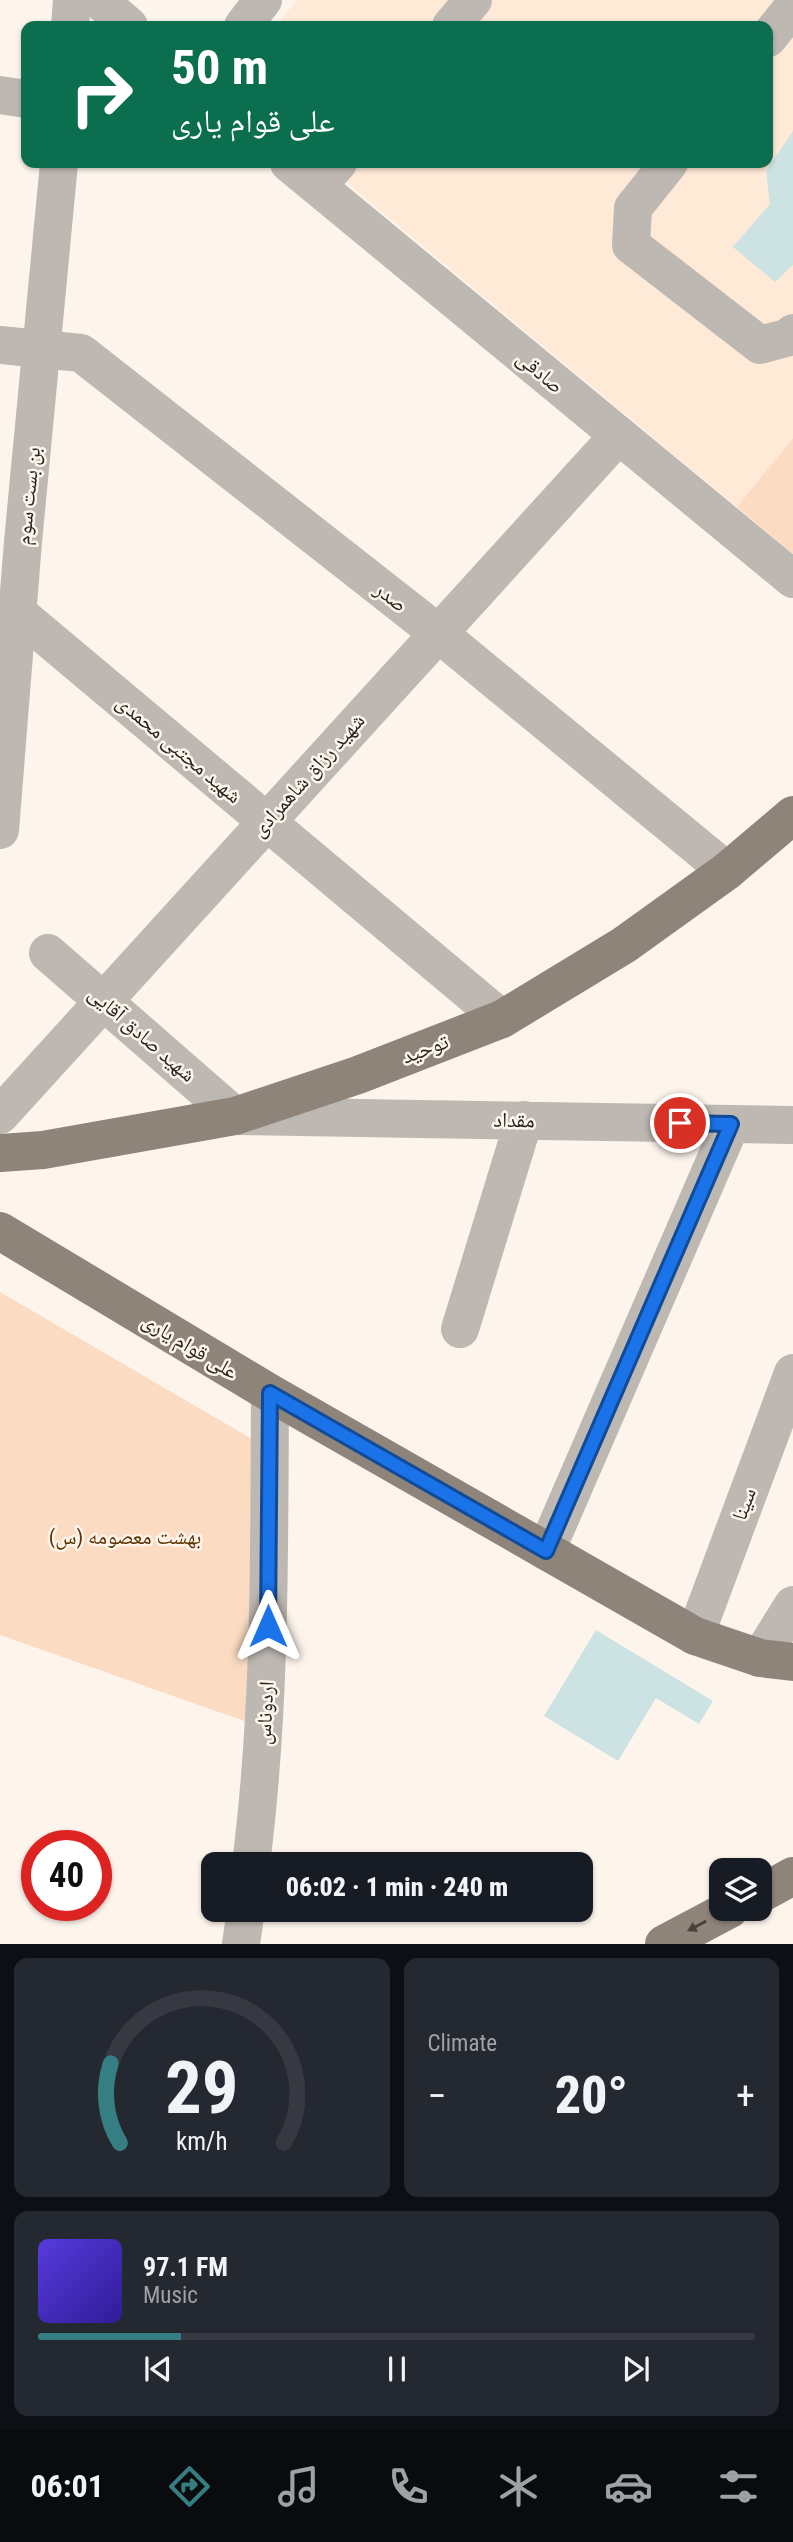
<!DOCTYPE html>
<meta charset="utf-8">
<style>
:root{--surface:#171b24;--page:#242831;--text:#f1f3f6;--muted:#9ea1a6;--line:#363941;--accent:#357e81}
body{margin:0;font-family:"Roboto Condensed","Noto Naskh Arabic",sans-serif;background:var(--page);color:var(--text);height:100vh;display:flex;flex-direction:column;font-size:26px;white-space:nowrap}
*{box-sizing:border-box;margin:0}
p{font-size:23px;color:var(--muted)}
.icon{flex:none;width:38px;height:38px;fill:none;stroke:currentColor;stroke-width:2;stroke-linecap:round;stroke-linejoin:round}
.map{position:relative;height:1944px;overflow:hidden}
.drawer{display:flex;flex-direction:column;gap:14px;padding:14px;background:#0d0f14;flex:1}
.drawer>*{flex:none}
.hud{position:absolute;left:21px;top:21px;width:752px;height:147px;border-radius:14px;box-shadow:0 2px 5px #0004;background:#0b6e4f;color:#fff;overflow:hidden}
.tools{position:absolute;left:709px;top:1858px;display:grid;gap:14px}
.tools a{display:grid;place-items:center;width:63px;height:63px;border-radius:14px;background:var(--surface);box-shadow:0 2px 5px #0004;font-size:35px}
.speed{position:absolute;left:21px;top:1830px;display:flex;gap:14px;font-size:35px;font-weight:700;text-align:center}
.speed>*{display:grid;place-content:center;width:91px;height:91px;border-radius:50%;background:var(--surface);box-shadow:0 2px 5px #0004;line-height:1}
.speed .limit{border:10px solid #d22;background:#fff;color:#111}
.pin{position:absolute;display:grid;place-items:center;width:60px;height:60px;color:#fff;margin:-30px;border:4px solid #fff;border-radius:50%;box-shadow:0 2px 7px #0007}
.me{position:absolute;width:77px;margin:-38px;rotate:0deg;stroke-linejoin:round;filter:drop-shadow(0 0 5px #0008)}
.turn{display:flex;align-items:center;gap:24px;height:147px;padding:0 35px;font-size:32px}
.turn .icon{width:91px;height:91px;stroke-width:2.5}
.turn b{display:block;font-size:49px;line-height:60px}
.big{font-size:52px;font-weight:800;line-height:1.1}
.drawer .card{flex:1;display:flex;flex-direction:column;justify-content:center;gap:10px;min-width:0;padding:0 24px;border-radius:14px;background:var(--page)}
.drawer .dial{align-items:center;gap:0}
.dial svg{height:182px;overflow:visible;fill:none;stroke:var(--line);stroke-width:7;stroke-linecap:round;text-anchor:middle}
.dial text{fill:var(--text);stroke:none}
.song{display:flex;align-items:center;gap:21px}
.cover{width:84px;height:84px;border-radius:10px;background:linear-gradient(135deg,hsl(250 70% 55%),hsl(250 70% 35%))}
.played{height:7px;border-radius:4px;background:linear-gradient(90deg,var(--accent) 20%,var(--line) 20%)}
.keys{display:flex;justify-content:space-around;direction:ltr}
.heat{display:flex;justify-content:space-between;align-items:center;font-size:38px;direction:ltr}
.drawer .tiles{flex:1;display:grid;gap:14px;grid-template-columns:1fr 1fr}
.card:last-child{grid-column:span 2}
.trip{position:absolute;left:201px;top:1852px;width:392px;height:70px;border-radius:14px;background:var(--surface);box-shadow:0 2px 5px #0004;font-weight:800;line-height:70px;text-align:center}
.menu{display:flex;height:112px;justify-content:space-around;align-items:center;background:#090b0e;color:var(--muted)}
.menu .icon{width:49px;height:49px}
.menu .current{color:var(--accent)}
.menu b{font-size:32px;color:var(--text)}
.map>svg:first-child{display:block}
</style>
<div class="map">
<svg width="793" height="1944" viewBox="0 0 793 1944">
<rect width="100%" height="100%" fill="#fdf4ec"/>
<path fill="#ffe9d7" d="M297,0H793V438L737,507L323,163H768V26H276Z"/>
<path fill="#fbdcc2" d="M793,438V554L737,507Z
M0,1292L252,1439L247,1722L0,1635Z"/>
<path fill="#cce2e3" d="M793,131V265L775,282L733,247L770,204L766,171Z
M596,1630L713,1701L699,1724L656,1698L618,1761L544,1716Z"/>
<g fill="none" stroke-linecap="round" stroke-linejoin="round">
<path stroke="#beb8b2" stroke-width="38" d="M99,0L129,26
M70,26L72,0
M243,26L263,0
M451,26L473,0
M768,38L793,7
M0,95L26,99
M289,163L793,579
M669,163L633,208L631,245L760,345L790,337L793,333
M317,186L338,163
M0,345L81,353L438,633L727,871
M0,611L18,613L502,1019
M0,830L23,542L59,163
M48,953L235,1116L793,1125
M0,1115L618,436
M460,1329L524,1120
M546,1551L731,1124
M695,1636L793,1373
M760,1658L793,1605
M251,1864C271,1707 269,1551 270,1393
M241,1944L246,1909"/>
<path stroke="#8f847a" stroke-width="38" d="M0,1153L43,1150L235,1116L358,1075L502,1019L624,945L727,871L793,815
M0,1231L270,1393L695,1636L760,1658L793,1662
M760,1894L793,1876
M664,1944L730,1909"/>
</g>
<defs><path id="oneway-solid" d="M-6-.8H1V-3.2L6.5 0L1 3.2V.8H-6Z" transform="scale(1.75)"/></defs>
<use fill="#48413a" href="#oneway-solid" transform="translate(697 1926) rotate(152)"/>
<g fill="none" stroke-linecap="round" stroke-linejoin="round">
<defs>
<path id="route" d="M268,1626L270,1393L546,1551L731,1124L680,1123"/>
</defs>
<use href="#route" stroke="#114b97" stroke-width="18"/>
<use href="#route" stroke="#1a73e8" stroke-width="12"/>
</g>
<g text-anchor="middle" stroke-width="5" stroke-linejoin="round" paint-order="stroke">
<g font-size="21" fill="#29241f" stroke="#fdf4ec">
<text transform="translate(540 372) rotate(40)" y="7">صادقی</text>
<text transform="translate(28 496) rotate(-84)" y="7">بن بست سوم</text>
<text transform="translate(391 597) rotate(38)" y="7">صدر</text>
<text transform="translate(179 749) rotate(40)" y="7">شهید مجتبی محمدی</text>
<text transform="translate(308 775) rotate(-48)" y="7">شهید رزاق شاهمرادی</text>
<text transform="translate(142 1034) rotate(41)" y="7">شهید صادق آقایی</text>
<text transform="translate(425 1049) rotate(-21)" y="7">توحید</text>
<text transform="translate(514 1120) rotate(1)" y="7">مقداد</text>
<text transform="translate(190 1346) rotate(31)" y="7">علی قوام یاری</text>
<text transform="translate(744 1504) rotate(-70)" y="7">سینا</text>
<text transform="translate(265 1713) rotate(-87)" y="7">اردوناس</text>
</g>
<g font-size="21" fill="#5c3301" stroke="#fdf4ec">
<text x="125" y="1544">(بهشت معصومه (س</text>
</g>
</g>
</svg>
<div class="tools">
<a><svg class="icon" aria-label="layers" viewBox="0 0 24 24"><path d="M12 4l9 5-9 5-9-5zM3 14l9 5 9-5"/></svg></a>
</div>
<div class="speed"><div class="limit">40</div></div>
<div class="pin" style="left:680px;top:1123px;background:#d93025"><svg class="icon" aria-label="arrive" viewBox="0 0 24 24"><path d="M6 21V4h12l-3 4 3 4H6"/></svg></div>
<svg class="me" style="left:268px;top:1626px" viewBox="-20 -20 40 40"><path d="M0-17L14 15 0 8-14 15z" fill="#1a73e8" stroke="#fff" stroke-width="4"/></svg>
<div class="trip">06:02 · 1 min · 240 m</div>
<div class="hud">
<div class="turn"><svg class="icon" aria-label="right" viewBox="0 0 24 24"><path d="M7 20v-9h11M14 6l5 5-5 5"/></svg><div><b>50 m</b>علی قوام یاری</div></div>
</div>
</div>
<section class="drawer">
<div class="tiles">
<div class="card dial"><svg viewBox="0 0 100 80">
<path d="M14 69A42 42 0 1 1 86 69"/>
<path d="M14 69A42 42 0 0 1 10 34" stroke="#357e81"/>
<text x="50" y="56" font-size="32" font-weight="700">29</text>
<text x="50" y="72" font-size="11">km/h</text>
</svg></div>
<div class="card"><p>Climate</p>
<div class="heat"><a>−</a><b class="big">20°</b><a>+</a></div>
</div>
<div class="card">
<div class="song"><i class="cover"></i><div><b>97.1 FM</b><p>Music</p></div></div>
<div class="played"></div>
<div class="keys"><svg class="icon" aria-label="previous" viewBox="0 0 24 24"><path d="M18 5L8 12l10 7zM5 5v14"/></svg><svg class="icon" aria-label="pause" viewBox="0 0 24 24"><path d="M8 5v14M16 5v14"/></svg><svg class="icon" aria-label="next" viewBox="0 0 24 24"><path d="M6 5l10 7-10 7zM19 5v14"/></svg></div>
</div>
</div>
</section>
<nav class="menu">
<b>06:01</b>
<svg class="icon current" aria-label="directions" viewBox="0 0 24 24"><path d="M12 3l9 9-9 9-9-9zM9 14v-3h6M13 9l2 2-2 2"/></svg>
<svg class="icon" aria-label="music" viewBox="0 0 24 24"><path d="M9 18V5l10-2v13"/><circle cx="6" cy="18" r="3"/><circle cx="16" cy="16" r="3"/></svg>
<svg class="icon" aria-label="phone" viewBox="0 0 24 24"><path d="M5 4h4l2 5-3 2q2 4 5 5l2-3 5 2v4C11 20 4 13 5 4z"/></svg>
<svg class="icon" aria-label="climate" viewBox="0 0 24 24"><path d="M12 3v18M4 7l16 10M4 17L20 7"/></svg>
<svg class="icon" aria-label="car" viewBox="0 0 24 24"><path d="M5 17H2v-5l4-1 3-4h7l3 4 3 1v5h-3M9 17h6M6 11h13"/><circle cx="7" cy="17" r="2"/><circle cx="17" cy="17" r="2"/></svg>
<svg class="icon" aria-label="filters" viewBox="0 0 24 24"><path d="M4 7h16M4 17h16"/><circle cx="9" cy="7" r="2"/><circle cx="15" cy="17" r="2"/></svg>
</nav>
